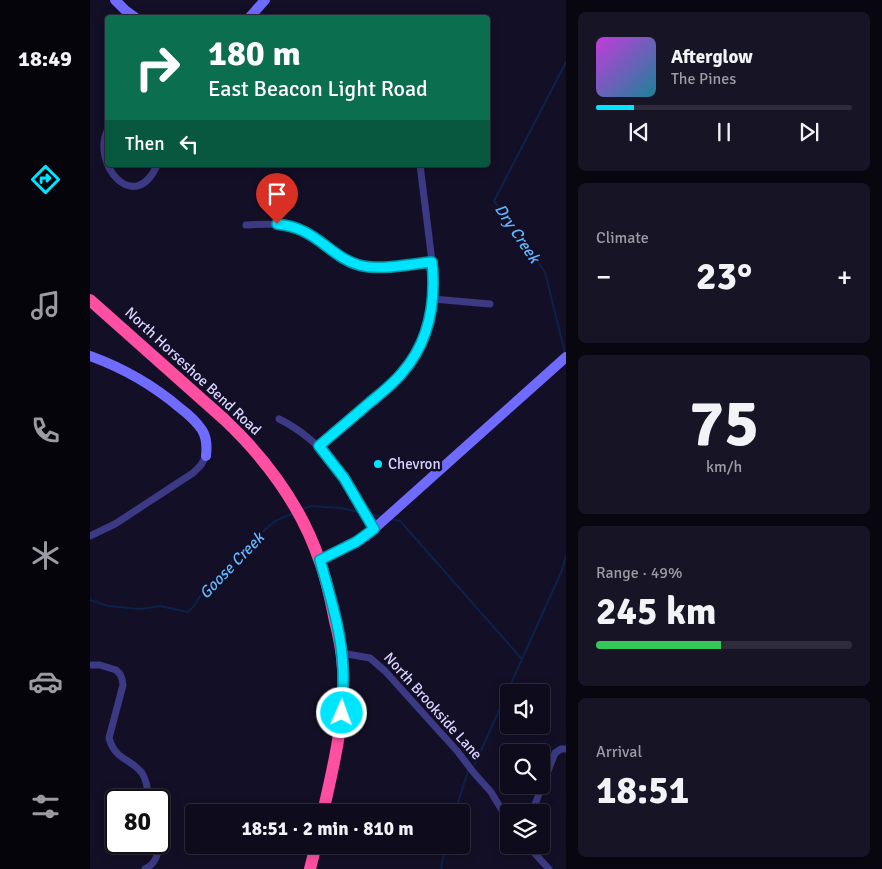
<!DOCTYPE html>
<meta charset="utf-8">
<style>
:root{--surface:#0e0b1c;--page:#171425;--text:#f1f3f6;--muted:#9b9ba3;--line:#2e2b3b;--accent:#00e5ff}
body{margin:0;font-family:Signika,sans-serif;background:var(--page);color:var(--text);height:100vh;display:flex;flex-direction:column;font-size:19px;white-space:nowrap}
*{box-sizing:border-box;margin:0}
p{font-size:16px;color:var(--muted)}
.icon{flex:none;width:28px;height:28px;fill:none;stroke:currentColor;stroke-width:2;stroke-linecap:round;stroke-linejoin:round}
.map{position:relative;flex:1;overflow:hidden}
.sheet{display:flex;flex-direction:column;gap:12px;padding:12px;background:#08060f;width:316px}
.sheet>*{flex:none}
.guide{position:absolute;left:15px;top:15px;width:385px;height:152px;border-radius:5px;box-shadow:0 2px 12px #0003,0 0 0 1px var(--line);background:#0b6e4f;color:#fff;overflow:hidden}
.controls{position:absolute;left:410px;top:684px;display:grid;gap:10px}
.controls a{display:grid;place-items:center;width:50px;height:50px;border-radius:5px;background:var(--surface);box-shadow:0 2px 12px #0003,0 0 0 1px var(--line);font-size:25px}
.speed{position:absolute;left:15px;top:789px;display:flex;gap:10px;font-size:25px;font-weight:700;text-align:center}
.speed>*{display:grid;place-content:center;width:65px;height:65px;border-radius:50%;background:var(--surface);box-shadow:0 2px 12px #0003,0 0 0 1px var(--line);line-height:1}
.speed .limit{border:2px solid #111;border-radius:8px;background:#fff;color:#111}
.pin{position:absolute;display:grid;place-items:center;width:42px;height:42px;color:#fff;margin:-51px -21px;border-radius:50% 50% 50% 0;rotate:-45deg;box-shadow:0 0 5px #0007}
.pin .icon{rotate:45deg}
.me{position:absolute;width:55px;margin:-28px;rotate:2deg;stroke-linejoin:round;filter:drop-shadow(0 0 4px #0008)}
.turn{display:flex;align-items:center;gap:18px;height:105px;padding:0 20px;font-size:22px}
.turn .icon{width:65px;height:65px;stroke-width:2.5}
.turn b{display:block;font-size:35px;line-height:42px}
.then{display:flex;align-items:center;height:48px;padding:0 20px;background:#0003;gap:10px;font-size:19px}
.big{font-size:38px;font-weight:700;line-height:1.1}
.sheet .tile{flex:1;display:flex;flex-direction:column;justify-content:center;gap:8px;min-width:0;padding:0 18px;border-radius:8px;background:var(--page)}
.sheet .dial{align-items:center;gap:0}
.dial b{font-size:65px;line-height:1}
.song{display:flex;align-items:center;gap:15px}
.cover{width:60px;height:60px;border-radius:8px;background:linear-gradient(135deg,hsl(290 70% 55%),hsl(190 70% 35%))}
.played{height:5px;border-radius:2px;background:linear-gradient(90deg,var(--accent) 15%,var(--line) 15%)}
.keys{display:flex;justify-content:space-around;direction:ltr}
.heat{display:flex;justify-content:space-between;align-items:center;font-size:28px;direction:ltr}
.charge{height:8px;border-radius:4px;background:linear-gradient(90deg,#34c759 49%,var(--line) 0)}
.trip{position:absolute;left:95px;top:804px;width:285px;height:50px;border-radius:5px;background:var(--surface);box-shadow:0 2px 12px #0003,0 0 0 1px var(--line);font-weight:700;line-height:50px;text-align:center}
main{display:flex;flex:1;min-height:0}
.dock{display:flex;flex-direction:column;width:90px;justify-content:space-around;align-items:center;background:#06040b;color:var(--muted)}
.dock .icon{width:35px;height:35px}
.dock .active{color:var(--accent)}
.dock b{font-size:22px;color:var(--text)}
.map>svg:first-child{display:block}
</style>
<main>
<nav class="dock">
<b>18:49</b>
<svg class="icon active" aria-label="directions" viewBox="0 0 24 24"><path d="M12 3l9 9-9 9-9-9zM9 14v-3h6M13 9l2 2-2 2"/></svg>
<svg class="icon" aria-label="music" viewBox="0 0 24 24"><path d="M9 18V5l10-2v13"/><circle cx="6" cy="18" r="3"/><circle cx="16" cy="16" r="3"/></svg>
<svg class="icon" aria-label="phone" viewBox="0 0 24 24"><path d="M5 4h4l2 5-3 2q2 4 5 5l2-3 5 2v4C11 20 4 13 5 4z"/></svg>
<svg class="icon" aria-label="climate" viewBox="0 0 24 24"><path d="M12 3v18M4 7l16 10M4 17L20 7"/></svg>
<svg class="icon" aria-label="car" viewBox="0 0 24 24"><path d="M5 17H2v-5l4-1 3-4h7l3 4 3 1v5h-3M9 17h6M6 11h13"/><circle cx="7" cy="17" r="2"/><circle cx="17" cy="17" r="2"/></svg>
<svg class="icon" aria-label="filters" viewBox="0 0 24 24"><path d="M4 7h16M4 17h16"/><circle cx="9" cy="7" r="2"/><circle cx="15" cy="17" r="2"/></svg>
</nav>
<div class="map">
<svg width="476" height="869" viewBox="0 0 476 869">
<rect width="100%" height="100%" fill="#130f26"/>
<g fill="none" stroke-linecap="round" stroke-linejoin="round">
<path stroke="#0c2248" stroke-width="2" d="M475,353L455,272L404,201L476,62
M213,509L221,506L251,508L272,513
M279,514L291,517
M301,519L310,521L431,658
M0,600L18,606L50,609L70,606L98,612L105,605L110,596L122,587L134,575L145,556L185,521L204,513
M385,764L472,570L476,556
M365,812L378,771
M351,869L353,858L356,845"/>
<path stroke="#3d3a85" stroke-width="7" d="M18,129C0,164 45,216 67,165
M156,225C176,224 195,222 213,231C233,240 247,259 269,265C292,271 319,264 342,261
M343,299L400,304
M189,419C238,443 258,484 284,529
M229,446L303,383C327,358 343,326 344,291C344,273 341,255 339,237C336,213 333,189 330,165
M0,536L25,524L103,473L111,465L116,456
M251,653L280,658L295,671L368,752L384,773L401,792L419,822
M0,665H10L26,670L30,674L32,679L33,685L19,738C25,760 40,758 52,773C57,780 58,791 59,800
M442,812L465,753L471,749H476
M437,845L459,869
M55,869C65,864 70,854 67,842"/>
<path stroke="#6f6bff" stroke-width="10" d="M25,0L35,10L46,18
M159,18L175,0
M0,356C33,368 63,385 90,408C98,414 106,421 112,430C117,438 117,446 116,456
M230,560L276,536L476,357"/>
<path stroke="#ff4fa3" stroke-width="12" d="M0,300L135,420C176,459 212,508 230,562C237,581 241,601 245,621C249,636 252,653 253,669C255,718 244,765 233,812
M220,869L226,845"/>
</g>
<g fill="none" stroke-linecap="round" stroke-linejoin="round">
<defs>
<path id="route" d="M187,224C196,225 205,227 213,231C233,240 247,259 269,265C291,271 319,264 342,262C346,302 340,341 312,373C302,385 290,394 278,404C262,418 245,432 229,446L254,478L284,529L266,542L230,560C240,596 252,633 253,670C254,684 252,699 252,713"/>
</defs>
<use href="#route" stroke="#0095a6" stroke-width="12"/>
<use href="#route" stroke="#00e5ff" stroke-width="9"/>
</g>
<circle fill="#00e5ff" stroke="#130f26" stroke-width="2" cx="288" cy="464" r="5"/>
<g text-anchor="middle" stroke-width="5" stroke-linejoin="round" paint-order="stroke">
<g font-size="15" fill="#d9d4ff" stroke="#130f26">
<text transform="translate(103 371) rotate(43)" y="5">North Horseshoe Bend Road</text>
<text transform="translate(343 706) rotate(48)" y="5">North Brookside Lane</text>
</g>
<g font-size="15" fill="#d9d4ff" stroke="#130f26" text-anchor="start">
<text x="298" y="469">Chevron</text>
</g>
<g font-size="16" font-style="italic" fill="#62b6ff" stroke="#130f26">
<text transform="translate(428 233) rotate(56)" y="6">Dry Creek</text>
<text transform="translate(141 565) rotate(-46)" y="6">Goose Creek</text>
</g>
</g>
</svg>
<div class="controls">
<a><svg class="icon" aria-label="sound" viewBox="0 0 24 24"><path d="M4 9h4l5-4v14l-5-4H4zM17 9q2 3 0 6"/></svg></a>
<a><svg class="icon" aria-label="search" viewBox="0 0 24 24"><circle cx="10" cy="10" r="6"/><path d="M15 15l6 6"/></svg></a>
<a><svg class="icon" aria-label="layers" viewBox="0 0 24 24"><path d="M12 4l9 5-9 5-9-5zM3 14l9 5 9-5"/></svg></a>
</div>
<div class="speed"><div class="limit">80</div></div>
<div class="pin" style="left:187px;top:224px;background:#d93025"><svg class="icon" aria-label="arrive" viewBox="0 0 24 24"><path d="M6 21V4h12l-3 4 3 4H6"/></svg></div>
<svg class="me" style="left:252px;top:713px" viewBox="-20 -20 40 40"><circle r="17" fill="#00e5ff" stroke="#fff" stroke-width="3"/><path d="M0-11L8 9 0 5-8 9z" fill="#fff"/></svg>
<div class="trip">18:51 · 2 min · 810 m</div>
<div class="guide">
<div class="turn"><svg class="icon" aria-label="right" viewBox="0 0 24 24"><path d="M7 20v-9h11M14 6l5 5-5 5"/></svg><div><b>180 m</b>East Beacon Light Road</div></div>
<div class="then">Then<svg class="icon" aria-label="left" viewBox="0 0 24 24"><path d="M17 20v-9H6M10 6l-5 5 5 5"/></svg></div>
</div>
</div>
<section class="sheet">
<div class="tile">
<div class="song"><i class="cover"></i><div><b>Afterglow</b><p>The Pines</p></div></div>
<div class="played"></div>
<div class="keys"><svg class="icon" aria-label="previous" viewBox="0 0 24 24"><path d="M18 5L8 12l10 7zM5 5v14"/></svg><svg class="icon" aria-label="pause" viewBox="0 0 24 24"><path d="M8 5v14M16 5v14"/></svg><svg class="icon" aria-label="next" viewBox="0 0 24 24"><path d="M6 5l10 7-10 7zM19 5v14"/></svg></div>
</div>
<div class="tile"><p>Climate</p>
<div class="heat"><a>−</a><b class="big">23°</b><a>+</a></div>
</div>
<div class="tile dial"><b>75</b><p>km/h</p></div>
<div class="tile"><p>Range · 49%</p><b class="big">245 km</b><div class="charge"></div></div>
<div class="tile"><p>Arrival</p><b class="big">18:51</b></div>
</section>
</main>
